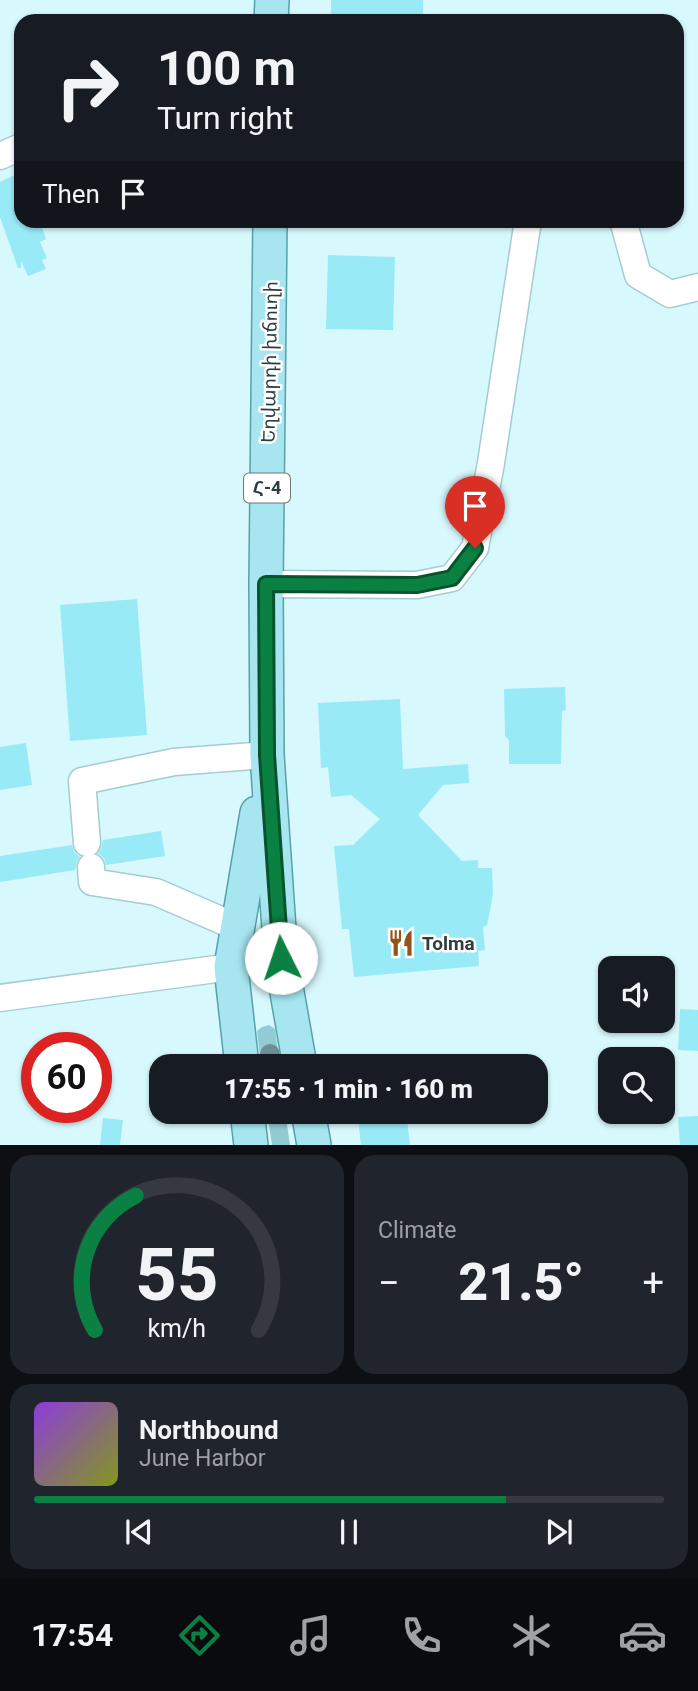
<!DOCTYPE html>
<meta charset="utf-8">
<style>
:root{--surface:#171b24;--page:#20242c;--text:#f1f3f6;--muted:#9ea1a6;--line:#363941;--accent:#0b8043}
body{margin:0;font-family:Roboto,"Noto Sans Armenian",sans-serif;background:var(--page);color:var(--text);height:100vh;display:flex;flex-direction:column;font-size:26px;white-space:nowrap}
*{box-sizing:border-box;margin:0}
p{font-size:23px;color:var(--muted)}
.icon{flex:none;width:38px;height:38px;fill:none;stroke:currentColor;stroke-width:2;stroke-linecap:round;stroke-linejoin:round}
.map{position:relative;height:1145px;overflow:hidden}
.panel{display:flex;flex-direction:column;gap:10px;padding:10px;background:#0d0f14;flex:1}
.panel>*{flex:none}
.top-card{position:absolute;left:14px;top:14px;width:670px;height:214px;border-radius:21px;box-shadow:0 2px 5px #0004;background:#171b24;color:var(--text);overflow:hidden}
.tools{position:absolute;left:598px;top:956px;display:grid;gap:14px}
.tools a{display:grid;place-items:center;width:77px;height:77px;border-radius:14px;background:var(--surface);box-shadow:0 2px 5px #0004;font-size:35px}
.speed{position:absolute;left:21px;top:1032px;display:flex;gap:14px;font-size:35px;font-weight:700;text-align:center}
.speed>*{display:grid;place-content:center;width:91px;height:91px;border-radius:50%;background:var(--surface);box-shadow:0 2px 5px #0004;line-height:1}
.speed .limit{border:10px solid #d22;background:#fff;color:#111}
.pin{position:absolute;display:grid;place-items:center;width:60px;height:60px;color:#fff;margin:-72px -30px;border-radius:50% 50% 50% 0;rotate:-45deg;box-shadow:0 0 7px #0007}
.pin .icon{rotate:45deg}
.me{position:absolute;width:77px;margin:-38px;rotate:356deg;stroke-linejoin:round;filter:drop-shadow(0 0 5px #0008)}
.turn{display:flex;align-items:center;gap:24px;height:147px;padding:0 28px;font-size:32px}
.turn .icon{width:91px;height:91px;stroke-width:2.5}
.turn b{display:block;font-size:49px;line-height:60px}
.then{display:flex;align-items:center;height:66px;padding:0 28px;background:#0003;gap:14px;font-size:26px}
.big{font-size:52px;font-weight:800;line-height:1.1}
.panel .widget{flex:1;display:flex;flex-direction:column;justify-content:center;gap:10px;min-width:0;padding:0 24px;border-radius:21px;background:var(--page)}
.panel .dial{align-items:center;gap:0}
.dial svg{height:182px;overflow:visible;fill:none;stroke:var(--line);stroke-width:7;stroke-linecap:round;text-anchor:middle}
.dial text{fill:var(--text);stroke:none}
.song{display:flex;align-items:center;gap:21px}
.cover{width:84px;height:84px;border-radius:10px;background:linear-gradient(135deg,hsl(270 70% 55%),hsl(70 70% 35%))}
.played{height:7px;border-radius:4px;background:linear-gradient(90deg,var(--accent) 75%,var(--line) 75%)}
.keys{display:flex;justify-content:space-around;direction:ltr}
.heat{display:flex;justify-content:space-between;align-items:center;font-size:38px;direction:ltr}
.panel .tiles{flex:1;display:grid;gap:10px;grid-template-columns:1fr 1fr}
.widget:last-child{grid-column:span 2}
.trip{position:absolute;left:149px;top:1054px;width:399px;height:70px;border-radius:21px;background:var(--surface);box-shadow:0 2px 5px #0004;font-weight:800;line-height:70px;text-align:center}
.tabs{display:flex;height:112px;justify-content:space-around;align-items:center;background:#090b0e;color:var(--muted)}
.tabs .icon{width:49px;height:49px}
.tabs .active{color:var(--accent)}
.tabs b{font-size:32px;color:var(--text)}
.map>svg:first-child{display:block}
</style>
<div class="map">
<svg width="698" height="1145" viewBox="0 0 698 1145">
<rect width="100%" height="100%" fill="#d7f8fd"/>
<path fill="#91cbd5" d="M269,1025L275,1029L280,1066H261L257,1031L262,1027Z
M267,1111H285L290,1145H272Z"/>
<path fill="#99eaf7" d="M331,0H423V21H331Z
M21,172V220H39L46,239L40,242L47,258L42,260L46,269L28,276L21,261V268H18L0,217V182Z
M328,255L395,257L393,330L326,329Z
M137,599L147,735L70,741L60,605Z
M565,687L566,710L562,711L561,764H509V740L505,736L504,689Z
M400,699L403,769L468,764L469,783L443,785L418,815L462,861L478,860V868H492L493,894L487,925L483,927L485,950L478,951L479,966L354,977L349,929H342L334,846L353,845L380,819L351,795L331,797L328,767L321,768L318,703Z
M26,743L32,785L0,790V747Z
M161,831L165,856L106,865L104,858L98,853L101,849L103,840Z
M72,845L74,852L80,857L77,861L75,870L0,882V856Z
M680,1009L698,1010V1051L678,1050Z
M357,1111H406L410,1145H361Z
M698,1116V1145H680L678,1117Z
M103,1118L123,1120L120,1145H100Z"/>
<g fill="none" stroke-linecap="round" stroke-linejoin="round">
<defs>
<path id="minor" d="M0,156L21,147
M623,220L638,275L670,294L698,287
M266,584L417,585L452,578L475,548L491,463L528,220
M87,843L82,781L174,762L267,755
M91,867L92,882L156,892L239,928
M0,998L231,967"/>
<path id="major" d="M271,21L272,0
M270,220L266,584L267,755L281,958L300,1066
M242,1066L231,967L257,813
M247,1111L251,1145
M308,1111L314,1145"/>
</defs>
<use href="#minor" stroke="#a4ccd2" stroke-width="29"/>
<use href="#major" stroke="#57a1ac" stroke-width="36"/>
<use href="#minor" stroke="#fff" stroke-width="26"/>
<use href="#major" stroke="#a7e6f0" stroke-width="33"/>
</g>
<circle fill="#6c9096" cx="270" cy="1054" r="10"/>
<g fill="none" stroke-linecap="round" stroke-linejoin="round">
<defs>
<path id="route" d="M281,958L267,755L266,584L417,585L452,578L475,548"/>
</defs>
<use href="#route" stroke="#07532c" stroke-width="18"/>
<use href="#route" stroke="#0b8043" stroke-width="12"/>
</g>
<defs>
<symbol id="restaurant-bare" viewBox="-9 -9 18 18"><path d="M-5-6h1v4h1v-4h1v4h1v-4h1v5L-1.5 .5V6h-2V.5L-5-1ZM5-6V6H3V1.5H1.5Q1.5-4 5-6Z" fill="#925419" stroke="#fff" stroke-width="2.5" paint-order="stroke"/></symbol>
</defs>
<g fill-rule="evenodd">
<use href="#restaurant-bare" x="382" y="924" width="38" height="38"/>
</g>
<g text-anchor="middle" stroke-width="5" stroke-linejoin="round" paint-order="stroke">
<rect fill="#fff" stroke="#6c7879" stroke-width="2" x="244" y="473.5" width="46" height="29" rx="5"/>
<g font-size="18" font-weight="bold" fill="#2d3e40">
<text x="267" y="494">Հ-4</text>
</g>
<g font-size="19" fill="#2d3e40" stroke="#fff">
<text transform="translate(269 362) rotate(-89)" y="7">Եղվարդի խճուղի</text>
</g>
<g font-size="19" font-weight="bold" fill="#2d3e40" stroke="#fff" text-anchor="start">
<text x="422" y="950">Tolma</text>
</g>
</g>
</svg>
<div class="tools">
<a><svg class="icon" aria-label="sound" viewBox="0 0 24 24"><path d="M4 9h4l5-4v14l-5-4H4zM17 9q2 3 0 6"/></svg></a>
<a><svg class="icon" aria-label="search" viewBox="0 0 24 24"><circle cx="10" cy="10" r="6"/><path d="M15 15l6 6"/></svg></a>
</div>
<div class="speed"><div class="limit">60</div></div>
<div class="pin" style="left:475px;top:548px;background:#d93025"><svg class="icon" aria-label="arrive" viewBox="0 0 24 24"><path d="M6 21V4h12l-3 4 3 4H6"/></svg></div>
<svg class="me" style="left:281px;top:958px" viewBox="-20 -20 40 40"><circle r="19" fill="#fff"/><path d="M0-13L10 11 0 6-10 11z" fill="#0b8043"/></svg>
<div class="trip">17:55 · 1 min · 160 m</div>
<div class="top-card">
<div class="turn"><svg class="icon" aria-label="right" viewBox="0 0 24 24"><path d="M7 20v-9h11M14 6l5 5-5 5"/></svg><div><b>100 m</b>Turn right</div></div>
<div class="then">Then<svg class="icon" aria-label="arrive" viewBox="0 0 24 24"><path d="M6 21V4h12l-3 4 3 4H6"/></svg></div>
</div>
</div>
<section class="panel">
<div class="tiles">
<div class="widget dial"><svg viewBox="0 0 100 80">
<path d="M14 69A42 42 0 1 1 86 69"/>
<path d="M14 69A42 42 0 0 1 32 10" stroke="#0b8043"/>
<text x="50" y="56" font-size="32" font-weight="700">55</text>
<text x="50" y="72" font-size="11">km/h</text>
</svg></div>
<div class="widget"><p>Climate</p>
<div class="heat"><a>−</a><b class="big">21.5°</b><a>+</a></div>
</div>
<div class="widget">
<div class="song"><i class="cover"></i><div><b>Northbound</b><p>June Harbor</p></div></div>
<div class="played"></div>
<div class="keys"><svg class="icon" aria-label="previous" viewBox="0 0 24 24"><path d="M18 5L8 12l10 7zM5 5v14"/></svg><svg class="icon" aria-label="pause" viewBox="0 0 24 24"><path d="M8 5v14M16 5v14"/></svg><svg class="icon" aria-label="next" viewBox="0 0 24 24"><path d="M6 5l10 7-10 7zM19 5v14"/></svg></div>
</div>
</div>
</section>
<nav class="tabs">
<b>17:54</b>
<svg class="icon active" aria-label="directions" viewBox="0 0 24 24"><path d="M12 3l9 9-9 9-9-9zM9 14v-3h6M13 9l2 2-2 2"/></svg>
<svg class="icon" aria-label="music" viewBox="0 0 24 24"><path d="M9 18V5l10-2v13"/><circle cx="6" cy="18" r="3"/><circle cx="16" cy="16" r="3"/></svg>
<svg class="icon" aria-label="phone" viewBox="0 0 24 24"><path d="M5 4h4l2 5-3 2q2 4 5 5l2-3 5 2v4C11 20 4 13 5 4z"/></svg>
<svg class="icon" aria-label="climate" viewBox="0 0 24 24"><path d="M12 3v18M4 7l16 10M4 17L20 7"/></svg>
<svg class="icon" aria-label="car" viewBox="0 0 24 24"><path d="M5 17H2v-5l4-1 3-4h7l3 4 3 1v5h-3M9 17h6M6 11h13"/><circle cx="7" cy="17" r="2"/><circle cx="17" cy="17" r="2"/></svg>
</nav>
